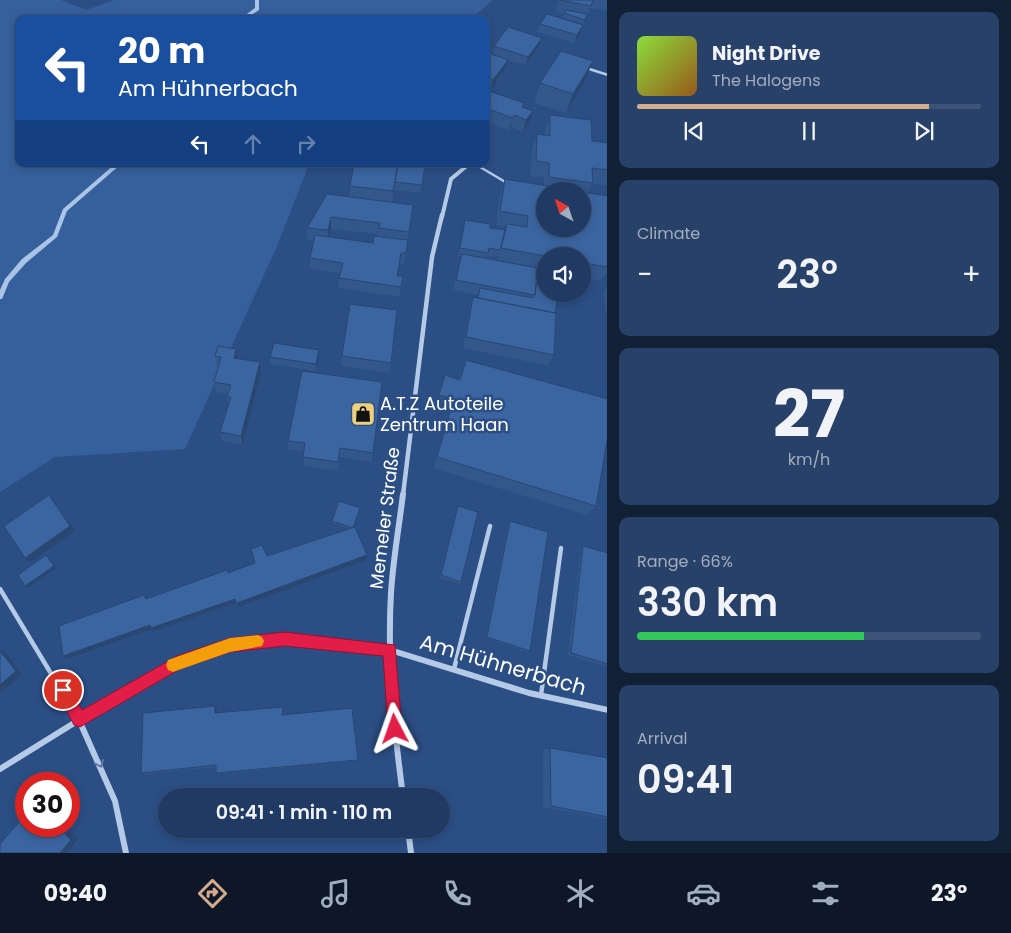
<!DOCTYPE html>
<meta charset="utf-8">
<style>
:root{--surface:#203a63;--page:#284169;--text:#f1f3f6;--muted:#a2adbe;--line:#3d5478;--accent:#d6ab8b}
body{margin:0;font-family:Poppins,sans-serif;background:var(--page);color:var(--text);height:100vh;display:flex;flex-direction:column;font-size:19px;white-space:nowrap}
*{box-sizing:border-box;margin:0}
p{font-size:16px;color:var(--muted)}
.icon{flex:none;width:28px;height:28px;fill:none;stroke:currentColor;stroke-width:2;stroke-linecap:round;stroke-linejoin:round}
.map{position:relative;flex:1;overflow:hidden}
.panel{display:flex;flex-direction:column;gap:12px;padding:12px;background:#122036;width:404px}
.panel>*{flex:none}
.banner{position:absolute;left:15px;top:15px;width:475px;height:152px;border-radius:10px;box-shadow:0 2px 8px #0003,0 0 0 1px var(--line);background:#1a4fa0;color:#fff;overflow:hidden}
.needle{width:32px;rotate:320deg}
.fabs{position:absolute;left:536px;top:182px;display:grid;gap:10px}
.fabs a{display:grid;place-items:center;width:55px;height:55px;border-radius:50%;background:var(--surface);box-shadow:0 2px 8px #0003,0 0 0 1px var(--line);font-size:25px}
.speed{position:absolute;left:15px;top:772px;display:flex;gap:10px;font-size:25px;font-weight:700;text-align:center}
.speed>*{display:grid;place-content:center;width:65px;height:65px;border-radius:50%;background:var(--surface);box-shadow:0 2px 8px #0003,0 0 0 1px var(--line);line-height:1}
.speed .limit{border:8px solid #d22;background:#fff;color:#111}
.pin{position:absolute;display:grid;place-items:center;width:42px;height:42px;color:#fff;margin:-21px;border:2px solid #fff;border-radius:50%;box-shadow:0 1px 5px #0007}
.me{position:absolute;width:55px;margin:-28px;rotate:356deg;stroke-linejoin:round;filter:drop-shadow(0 0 4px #0008)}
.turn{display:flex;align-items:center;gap:18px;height:105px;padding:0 20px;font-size:22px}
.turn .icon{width:65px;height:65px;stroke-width:2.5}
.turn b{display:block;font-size:35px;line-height:42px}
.lanes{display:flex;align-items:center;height:48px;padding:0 20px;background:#0003;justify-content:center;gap:25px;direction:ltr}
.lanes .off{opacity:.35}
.big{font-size:38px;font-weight:600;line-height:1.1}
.panel .tile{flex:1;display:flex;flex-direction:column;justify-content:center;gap:8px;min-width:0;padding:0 18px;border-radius:10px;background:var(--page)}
.panel .dial{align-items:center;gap:0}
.dial b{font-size:65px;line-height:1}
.song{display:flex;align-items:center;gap:15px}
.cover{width:60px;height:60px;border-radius:8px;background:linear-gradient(135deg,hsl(90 70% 55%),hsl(30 70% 35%))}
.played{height:5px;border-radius:2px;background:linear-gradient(90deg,var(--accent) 85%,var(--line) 85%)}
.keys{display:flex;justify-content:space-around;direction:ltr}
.heat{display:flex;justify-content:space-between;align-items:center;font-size:28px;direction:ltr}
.charge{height:8px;border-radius:4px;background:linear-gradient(90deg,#34c759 66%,var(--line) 0)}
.trip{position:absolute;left:158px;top:788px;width:292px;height:50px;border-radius:25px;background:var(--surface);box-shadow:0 2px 8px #0003,0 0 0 1px var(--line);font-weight:600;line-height:50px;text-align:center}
.menu{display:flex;height:80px;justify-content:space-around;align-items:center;background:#0d1728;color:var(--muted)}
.menu .icon{width:35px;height:35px}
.menu .active{color:var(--accent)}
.menu b{font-size:22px;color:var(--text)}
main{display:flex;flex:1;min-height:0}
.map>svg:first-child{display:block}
</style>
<main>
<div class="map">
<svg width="608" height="853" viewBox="0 0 608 853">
<rect width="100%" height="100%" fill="#2b4e84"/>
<path fill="#36609b" d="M0,0H61L87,10L114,0H493L471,19H19V164H309L278,244L185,449L55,457L0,492Z"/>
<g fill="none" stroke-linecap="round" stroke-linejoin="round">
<path fill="#aac4e7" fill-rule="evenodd" d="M255,0H259V10L245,19H240L255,8Z
M115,164H121L67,211L57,237L26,263L9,282L2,299H0V290L5,279L22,259L53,235L63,209Z"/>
<path stroke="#b5cae7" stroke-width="2.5" d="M586,68L608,75
M475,164L507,183"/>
<path stroke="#b5cae7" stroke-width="4.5" d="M0,589L79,720
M454,669L490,526
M541,695L561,548"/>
<path stroke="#b5cae7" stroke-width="4" d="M442,217L451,179L469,164"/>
<path stroke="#b5cae7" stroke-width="4.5" d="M403,495L432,257L442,215"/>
<path stroke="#b5cae7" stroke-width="6" d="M79,720L115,801L126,853
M0,769L137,684L177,663L230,645L260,641L285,639L390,650L529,693L608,710
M403,796C394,729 387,660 391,593C393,560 399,527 403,494
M408,829L411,853"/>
</g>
<path fill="#33578a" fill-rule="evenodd" d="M558,0H608V11L590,8L587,18H585L583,24L563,18L564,14L556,12Z
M540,24L580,34L574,43L537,32Z
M542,38L539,46L526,65L508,60L506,68L491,88L488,87L487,90L523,108L529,123L523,132L511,127L509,130L486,122V52L492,54L494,46Z
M585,81L566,113L534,103L540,83Z
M550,115L592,141L608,143V186L592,184L588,193L608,196V274H605L601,281L582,278V256H545V271L538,270L537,275L555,313L554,355L548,366L463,348L470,308L473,297L477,298L478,295L453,290L461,257L458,256L465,220L490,228L505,230L506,227L496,225L500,194L505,179L543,186L544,177L530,176L532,149L537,134L545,135V130ZM545,191H582V229ZM499,253L497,260L486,258L487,256L497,257Z
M425,165L420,193L394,190L396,175L392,202L409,232L408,240L404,264H399L397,276H403L399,297L338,288L339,278L340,273L310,269V258L314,240L307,239V228L349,197L350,186ZM331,229L378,234V236L373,243L329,237Z
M607,286L608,322L603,294Z
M215,356L238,358L261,372L243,445L222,441L220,432L229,406L227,397L228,394L216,392L214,382L218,366H217Z
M342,356L391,363L389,373L341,366Z
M270,357H319L316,371L270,364Z
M466,360L596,506L587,515L433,468L450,411L435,407L445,375L459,379Z
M302,371L373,453L372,462L339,457L338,471L303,466L304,451L288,450V441Z
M458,506L461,582L460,584L439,578Z
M360,510L354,527L367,555L366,560L239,607L236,603L154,631L152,629L68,659L63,656L147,598L228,573L255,563L251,549L267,556L349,529L332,523V521Z
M510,521L530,651L528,652L486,638L508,524Z
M583,546L608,553V667L568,655L581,549Z
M217,709L218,712L283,710V714L358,760L356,761L219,774L216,773V767L146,774L141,773Z
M550,748L608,758V819L543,807V750Z"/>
<path fill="#294770" d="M583,25L580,34L574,43L577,35Z
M542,38L539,46L526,65L528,57Z
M508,60L506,68L491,88L493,80Z
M593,61L585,81L566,113L573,94Z
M533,111L529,123L523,132L526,120Z
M514,115L511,127L509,130Z
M331,217V229L328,241V230Z
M236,349L238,359L234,358Z
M319,350V357L316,371V364Z
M260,362L261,372L243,445L241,436Z
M53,501L75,531L30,562L25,558Z
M46,555L56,568L28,588L25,586Z
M367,555L366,560L239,607L237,603Z
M235,599L236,603L154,631L152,629L68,659L63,656L150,625Z
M0,650L5,652L22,674L0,693Z
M215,706L217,709L218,716L215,713Z
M58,826H65L78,839L67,853H60Z"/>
<path fill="#3b65a0" stroke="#294770" d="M559,0H593L591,6Z
M566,10L587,14L585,20L564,13Z
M547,14L583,25L577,35L540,24Z
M508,27L542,38L528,57L494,46Z
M561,51L593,61L573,94L540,83Z
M486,52L508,60L493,80L486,78Z
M486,90L524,103L522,107L533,111L526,120L514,115L513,118L486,108Z
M550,115L591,120L592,141L608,143V170L592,168L593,183L549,177V163L536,161L537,134L550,136Z
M354,164H398L393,191L350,186Z
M398,164H415L425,165L422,185L395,182Z
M505,179L578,191H545V229H582V192L608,196V267L582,263V256H545L501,248L507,224L527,227L528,216L500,211Z
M327,194L413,205L409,232L379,228L380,223L331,217L328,230L307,228Z
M465,220L490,224V228L505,230L500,250L489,248L488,253L460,248Z
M315,235L373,243L374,236L408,240L406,253H401L397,276H403L401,287L339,278L343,263L310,258Z
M462,254L538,268L535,295L456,280Z
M537,275L545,277V294H558L555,313L478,298L480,288L533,298L535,295Z
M473,297L556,313L554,355L466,337Z
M350,304L397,310L391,363L342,356Z
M274,343L319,350L316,364L270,357Z
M218,346L236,349L234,358L260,362L241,436L220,432L231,397H227L231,385L214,382L221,357L215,356Z
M466,360L608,399V435L596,506L437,457L454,399L439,395L445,375L460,380Z
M302,371L382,382L373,453L340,448L338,462L303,457L305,443L288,441Z
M49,495L70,526L25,558L4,526Z
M339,501L360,508L353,528L332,521Z
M458,506L478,512L461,582L441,575Z
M510,521L548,532L530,651L487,637Z
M355,527L367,555L237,603L235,599L151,628L150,625L63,656L59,626L144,595L146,599L227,570L228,573L252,564L255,563L251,549L262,545L267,556Z
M583,546L608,553V664L571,653Z
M46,555L54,566L25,586L18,575Z
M0,651L16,671L0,685Z
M215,706V713L283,707L282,715L352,708L358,760L216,773V765L141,773L143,713Z
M550,748L608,758V817L551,806Z
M26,814V826H58L71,840L60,853H0V844Z"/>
<defs><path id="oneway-chevron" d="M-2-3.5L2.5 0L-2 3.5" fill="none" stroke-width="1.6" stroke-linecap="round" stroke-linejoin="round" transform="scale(1.25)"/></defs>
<use stroke="#5b79a7" href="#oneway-chevron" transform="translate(100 764) rotate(65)"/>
<path fill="#e11d48" stroke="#92132f" d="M285,632L395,645L402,729L400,734L395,736L390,734L388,729L383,656L285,646L230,652L180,669L80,727L74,725L56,690L58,685L63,683L68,685L82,710L177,656L230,638Z"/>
<path fill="#f59e0b" d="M258,635L262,637L264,641L262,646L230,652L173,672L168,670L166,665L168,660L230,638Z"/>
<defs>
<symbol id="shop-square" viewBox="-11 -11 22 22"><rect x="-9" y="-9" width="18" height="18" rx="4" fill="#edd07d" stroke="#2b4e84"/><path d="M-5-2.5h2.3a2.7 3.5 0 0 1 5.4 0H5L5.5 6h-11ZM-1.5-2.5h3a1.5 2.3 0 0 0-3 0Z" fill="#111"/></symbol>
</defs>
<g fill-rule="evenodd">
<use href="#shop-square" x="349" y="400" width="28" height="28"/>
</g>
<g text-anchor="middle" stroke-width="5" stroke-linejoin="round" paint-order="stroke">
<g font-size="18" fill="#fff" stroke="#2b4e84" text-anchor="start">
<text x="380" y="410">A.T.Z Autoteile<tspan x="380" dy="21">Zentrum Haan</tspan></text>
</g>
<g font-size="18" fill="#fff" stroke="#2b4e84">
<text transform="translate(385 518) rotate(-83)" y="6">Memeler Straße</text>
</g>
<g font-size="21" fill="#fff" stroke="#2b4e84">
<text transform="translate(503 665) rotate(16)" y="7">Am Hühnerbach</text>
</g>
</g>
</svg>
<div class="fabs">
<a><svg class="needle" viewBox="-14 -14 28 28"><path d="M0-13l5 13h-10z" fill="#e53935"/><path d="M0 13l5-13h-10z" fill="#a2adbe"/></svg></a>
<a><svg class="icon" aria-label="sound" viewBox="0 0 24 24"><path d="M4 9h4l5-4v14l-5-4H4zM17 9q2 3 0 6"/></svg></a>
</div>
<div class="speed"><div class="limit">30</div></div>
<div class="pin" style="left:63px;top:690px;background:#d93025"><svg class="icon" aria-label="arrive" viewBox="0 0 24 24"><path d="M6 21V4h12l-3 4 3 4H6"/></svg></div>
<svg class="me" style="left:395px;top:729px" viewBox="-20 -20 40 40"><path d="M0-17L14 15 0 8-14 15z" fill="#e11d48" stroke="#fff" stroke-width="4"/></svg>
<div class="trip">09:41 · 1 min · 110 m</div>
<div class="banner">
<div class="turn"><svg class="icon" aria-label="left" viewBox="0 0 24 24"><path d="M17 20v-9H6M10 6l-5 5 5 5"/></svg><div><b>20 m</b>Am Hühnerbach</div></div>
<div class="lanes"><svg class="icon" aria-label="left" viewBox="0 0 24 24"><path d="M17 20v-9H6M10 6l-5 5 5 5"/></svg><svg class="icon off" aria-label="ahead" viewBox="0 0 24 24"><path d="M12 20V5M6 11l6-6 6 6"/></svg><svg class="icon off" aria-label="right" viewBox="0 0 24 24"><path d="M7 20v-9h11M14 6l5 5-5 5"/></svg></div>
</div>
</div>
<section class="panel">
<div class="tile">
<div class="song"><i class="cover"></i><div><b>Night Drive</b><p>The Halogens</p></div></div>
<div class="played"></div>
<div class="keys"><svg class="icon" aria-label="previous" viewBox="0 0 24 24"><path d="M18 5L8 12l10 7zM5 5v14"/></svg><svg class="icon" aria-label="pause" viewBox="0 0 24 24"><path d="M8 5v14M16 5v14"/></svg><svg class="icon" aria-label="next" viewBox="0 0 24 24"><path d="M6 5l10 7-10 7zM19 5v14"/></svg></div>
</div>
<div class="tile"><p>Climate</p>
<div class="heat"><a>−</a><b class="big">23°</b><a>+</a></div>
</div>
<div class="tile dial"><b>27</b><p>km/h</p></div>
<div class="tile"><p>Range · 66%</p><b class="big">330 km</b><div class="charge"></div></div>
<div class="tile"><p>Arrival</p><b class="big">09:41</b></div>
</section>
</main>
<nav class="menu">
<b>09:40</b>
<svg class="icon active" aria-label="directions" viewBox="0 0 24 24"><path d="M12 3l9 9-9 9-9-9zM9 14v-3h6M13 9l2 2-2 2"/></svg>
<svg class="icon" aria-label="music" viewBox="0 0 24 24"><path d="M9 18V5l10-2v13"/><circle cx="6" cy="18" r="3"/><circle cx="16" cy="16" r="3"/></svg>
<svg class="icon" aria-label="phone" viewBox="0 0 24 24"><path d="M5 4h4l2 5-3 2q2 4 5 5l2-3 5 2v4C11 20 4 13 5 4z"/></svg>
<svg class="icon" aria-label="climate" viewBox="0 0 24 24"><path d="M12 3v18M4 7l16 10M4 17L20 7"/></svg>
<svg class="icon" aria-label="car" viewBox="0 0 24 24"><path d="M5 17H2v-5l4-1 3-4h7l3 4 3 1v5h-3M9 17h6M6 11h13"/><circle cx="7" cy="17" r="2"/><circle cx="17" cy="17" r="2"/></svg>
<svg class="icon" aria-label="filters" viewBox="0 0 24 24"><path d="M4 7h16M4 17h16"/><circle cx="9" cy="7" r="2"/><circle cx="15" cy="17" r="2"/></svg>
<b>23°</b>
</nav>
